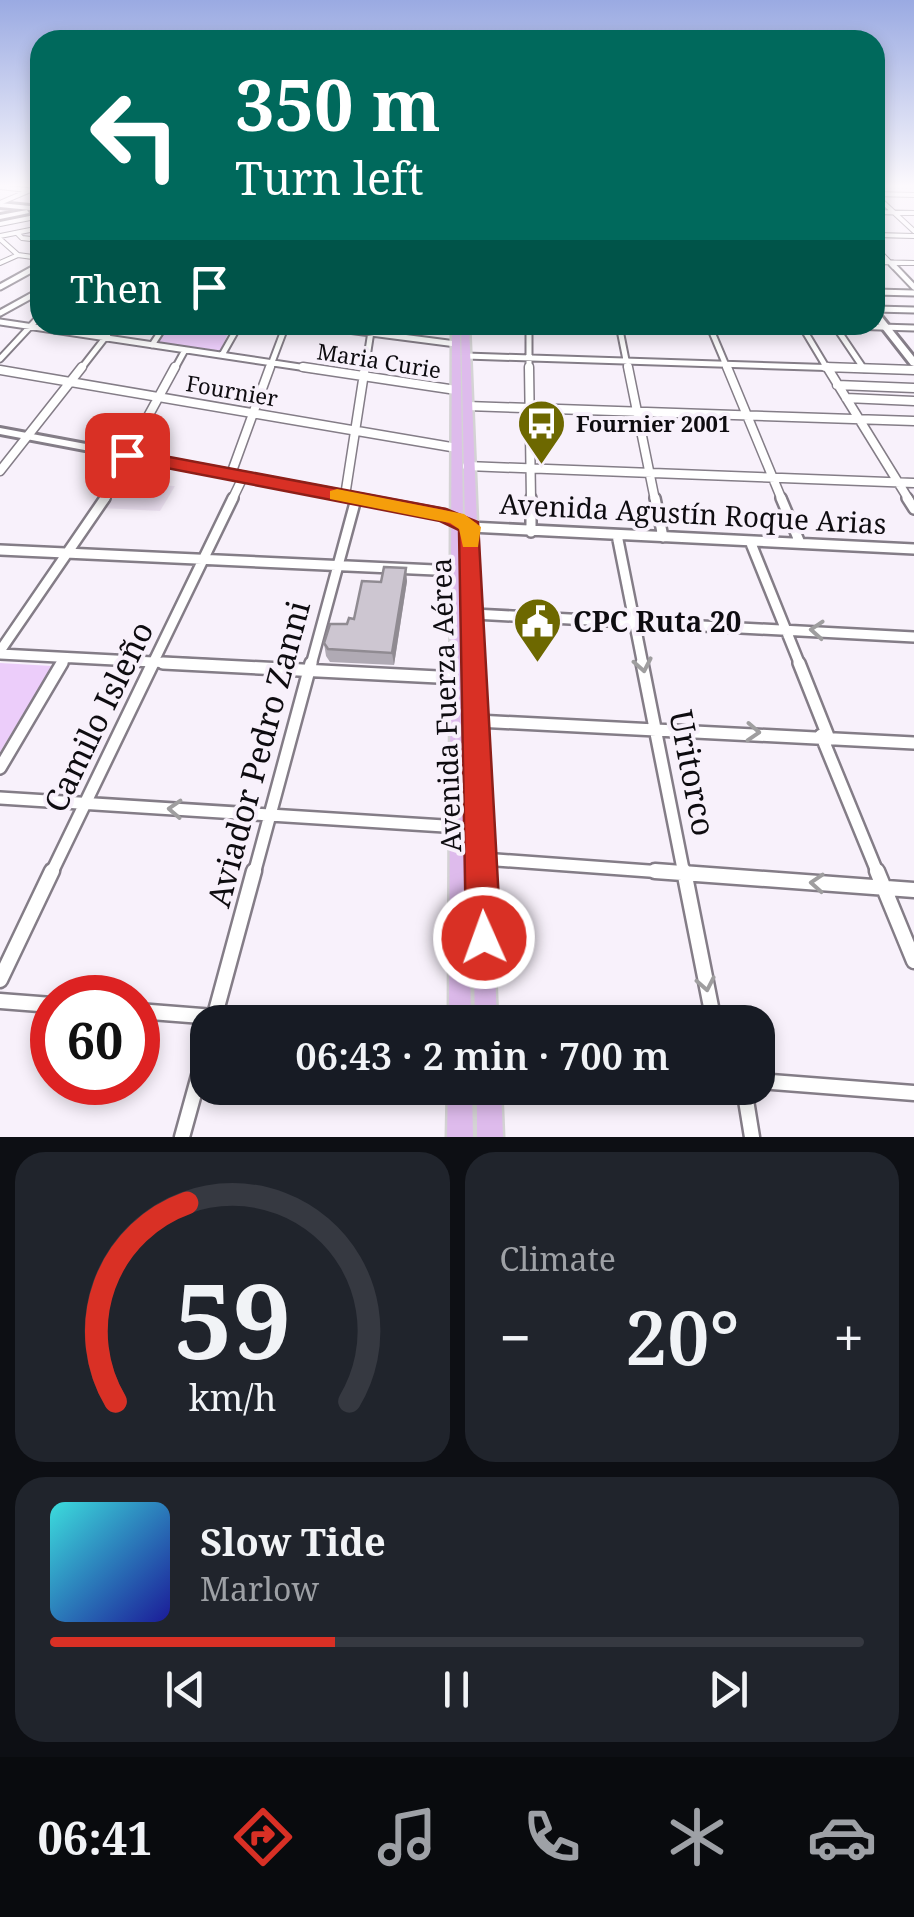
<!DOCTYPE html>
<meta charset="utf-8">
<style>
:root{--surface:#171b24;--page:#20242c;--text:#f1f3f6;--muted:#9ea1a6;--line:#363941;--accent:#d93025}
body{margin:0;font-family:"Noto Serif",serif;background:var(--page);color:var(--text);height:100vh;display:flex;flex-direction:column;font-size:38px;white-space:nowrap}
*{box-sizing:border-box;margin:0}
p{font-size:32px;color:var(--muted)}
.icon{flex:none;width:55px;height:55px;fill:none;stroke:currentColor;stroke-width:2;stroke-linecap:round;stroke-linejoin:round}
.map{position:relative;height:1137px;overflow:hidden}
.drawer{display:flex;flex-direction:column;gap:15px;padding:15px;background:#0d0f14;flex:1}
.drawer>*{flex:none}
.banner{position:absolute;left:30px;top:30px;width:855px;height:305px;border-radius:30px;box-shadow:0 5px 15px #0003;background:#00695c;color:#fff;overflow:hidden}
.speed{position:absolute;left:30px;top:975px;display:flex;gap:20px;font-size:50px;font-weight:700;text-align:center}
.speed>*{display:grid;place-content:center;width:130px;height:130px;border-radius:50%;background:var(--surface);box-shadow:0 5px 15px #0003;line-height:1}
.speed .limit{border:15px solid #d22;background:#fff;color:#111}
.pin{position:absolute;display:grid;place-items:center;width:85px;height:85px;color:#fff;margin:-42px;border-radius:20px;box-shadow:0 5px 15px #0006}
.me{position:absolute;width:110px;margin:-55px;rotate:358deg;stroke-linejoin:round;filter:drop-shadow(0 0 8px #0008)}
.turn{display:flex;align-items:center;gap:35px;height:210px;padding:0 40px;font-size:45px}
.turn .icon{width:130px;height:130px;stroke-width:2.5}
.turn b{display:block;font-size:70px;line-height:85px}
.then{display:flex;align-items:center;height:95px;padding:0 40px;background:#0003;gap:20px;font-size:38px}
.big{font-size:75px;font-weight:600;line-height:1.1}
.drawer .card{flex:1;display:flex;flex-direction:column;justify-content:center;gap:15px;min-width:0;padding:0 35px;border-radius:30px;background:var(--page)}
.drawer .dial{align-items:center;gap:0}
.dial svg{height:260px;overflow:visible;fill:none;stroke:var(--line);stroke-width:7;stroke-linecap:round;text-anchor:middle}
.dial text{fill:var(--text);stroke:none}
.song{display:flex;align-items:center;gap:30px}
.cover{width:120px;height:120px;border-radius:15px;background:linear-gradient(135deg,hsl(180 70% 55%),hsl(240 70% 35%))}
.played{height:10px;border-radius:5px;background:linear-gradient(90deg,var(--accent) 35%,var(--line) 35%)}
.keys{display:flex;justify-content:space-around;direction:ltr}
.heat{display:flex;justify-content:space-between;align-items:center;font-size:55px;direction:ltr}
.drawer .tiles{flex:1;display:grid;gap:15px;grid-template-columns:1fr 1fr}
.card:last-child{grid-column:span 2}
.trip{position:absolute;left:190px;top:1005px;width:585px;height:100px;border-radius:30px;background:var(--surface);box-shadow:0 5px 15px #0003;font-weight:600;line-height:100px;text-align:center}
.tab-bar{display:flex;height:160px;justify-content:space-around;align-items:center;background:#090b0e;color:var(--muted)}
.tab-bar .icon{width:70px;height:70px}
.tab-bar .selected{color:var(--accent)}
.tab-bar b{font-size:45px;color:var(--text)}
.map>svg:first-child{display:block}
</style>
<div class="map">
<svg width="914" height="1137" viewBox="0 0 914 1137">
<rect width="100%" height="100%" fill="#f8f1fb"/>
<path fill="#eee2f3" d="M118,484L175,486L160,511L101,508Z"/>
<path fill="#eccdfa" d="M167,325H232L219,353L155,343Z
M0,663L52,666L0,752Z"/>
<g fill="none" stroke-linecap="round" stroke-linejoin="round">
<path stroke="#8f6f9c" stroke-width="2.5" d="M0,221L40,213"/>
<defs>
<path id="street-far5" d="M0,187L27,190
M875,194L914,195
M875,195L914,231
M0,203L40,186
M875,212L914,213
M0,224L40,216
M17,233L22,238L40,240
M875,235L914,236
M0,236L40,228
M0,239L18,255
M875,247L894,267
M18,255L40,258
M875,262L914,263
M0,263L18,255"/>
<path id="street-far4" d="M892,264L914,287
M0,287L40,265
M875,292L914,293
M875,309L914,310
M0,313L40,291
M0,322L320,370
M309,325L456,344
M529,325V370
M619,325L628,370
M709,325L728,370
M801,325L828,370
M813,325L914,328
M835,326L864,369
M152,345L165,325
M222,355L239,325
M466,356L905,370
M0,359L40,316
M80,370L115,325
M174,370L185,350
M269,370L286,325
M365,370L372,325"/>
<path id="street-far3" d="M303,367L456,390
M529,367L531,500
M628,367L655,500
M727,367L782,500
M825,367L914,370
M827,367L909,500
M0,370L457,448
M837,385L914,388
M846,398L914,401
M467,406L914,421
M127,455L175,367
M467,466L914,483
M0,471L82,367
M231,474L270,367
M345,496L365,367
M104,500L134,456
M232,500L243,477"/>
<path id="street-far2" d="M531,498V532
M655,498L663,537
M781,498L800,543
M907,498L914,509
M470,527L914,549
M617,535L643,665
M750,541L800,665
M0,550L457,571
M474,614L914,637
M0,651L105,498
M0,654L210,665
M61,665L65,658
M152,665L233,498
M311,665L356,499"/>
<path id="street-far1" d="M163,663L458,678
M642,663L684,874
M799,663L828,736
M477,721L914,743
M821,735L878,874
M0,768L62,663
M0,798L460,827
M483,859L690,874
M51,874L153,663
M254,874L311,663"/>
<path id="street" d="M655,871L914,890
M684,871L714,1022
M877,871L914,961
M0,980L52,871
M0,1001L52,1005
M138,1011L279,1022
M213,1022L254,871
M758,1081L914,1093
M744,1088L752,1137
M182,1137L208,1043"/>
<path id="secondary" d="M0,203L40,207V211L0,207Z
M27,210L29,213L0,219V215Z
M875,312H878L914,357V366L911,365L875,319Z
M0,428L446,511L467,519L469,522L463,526L443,518L0,434Z"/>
<path id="primary" d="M452,325L460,326L471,1022H449Z
M461,325H469L497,1022H475Z
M448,1088H472L473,1137H447Z
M477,1088H501L503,1137H477Z"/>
</defs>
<use href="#street-far5" stroke="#847d87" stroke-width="6"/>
<use href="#street-far4" stroke="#847d87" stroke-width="9"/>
<use href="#street-far3" stroke="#847d87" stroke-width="11"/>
<use href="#street-far2" stroke="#847d87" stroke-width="14"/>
<use href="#street-far1" stroke="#847d87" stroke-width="16"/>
<use href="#street" stroke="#847d87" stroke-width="19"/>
<use href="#secondary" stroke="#847d87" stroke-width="6"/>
<use href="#primary" stroke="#d4d3d4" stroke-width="5"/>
<use href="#street-far5" stroke="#fff" stroke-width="4"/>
<use href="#street-far4" stroke="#fff" stroke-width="5"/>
<use href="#street-far3" stroke="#fff" stroke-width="8"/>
<use href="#street-far2" stroke="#fff" stroke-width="9"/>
<use href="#street-far1" stroke="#fff" stroke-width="11"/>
<use href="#street" stroke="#fff" stroke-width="14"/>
<use href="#secondary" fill="#fff" fill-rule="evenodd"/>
<use href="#primary" fill="#debbec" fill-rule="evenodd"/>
</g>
<path fill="#b0aab4" d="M407,581L394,665L330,662L326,656L324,643L347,624Z"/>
<path fill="#908b92" d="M406,568L407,581L394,665L392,653Z"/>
<path fill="#cdc6d1" stroke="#908b92" stroke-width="2.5" d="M384,567L406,568L392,653L328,649L324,643L330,624H347L349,618L354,619L362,581L381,582Z"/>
<defs><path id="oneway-chevron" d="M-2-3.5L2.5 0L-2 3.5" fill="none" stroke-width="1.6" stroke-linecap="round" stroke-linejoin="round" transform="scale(2.5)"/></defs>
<g stroke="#9f9e9f">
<use href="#oneway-chevron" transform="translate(817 630) rotate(-176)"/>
<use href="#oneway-chevron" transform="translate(643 665) rotate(79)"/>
<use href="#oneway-chevron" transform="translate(753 732) rotate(3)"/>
<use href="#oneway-chevron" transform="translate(175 809) rotate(-177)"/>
<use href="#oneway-chevron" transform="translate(817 883) rotate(-176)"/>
<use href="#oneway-chevron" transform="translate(706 984) rotate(79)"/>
</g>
<linearGradient id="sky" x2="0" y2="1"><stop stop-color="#9aaae2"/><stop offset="0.54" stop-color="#fcf9fd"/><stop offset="1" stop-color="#fcf9fd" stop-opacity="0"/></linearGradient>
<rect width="914" height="343" fill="url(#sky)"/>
<path fill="#d93025" stroke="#8d1f18" stroke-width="2.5" d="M127,449L446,509L478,522L501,938L496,951L484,956L471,951L466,938L459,530L440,521L120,459V451Z"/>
<path fill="#f59e0b" d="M337,489L464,514L481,527L478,547H463L459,529L450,523L330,499V491Z"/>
<defs>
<symbol id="bus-pin" viewBox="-11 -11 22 30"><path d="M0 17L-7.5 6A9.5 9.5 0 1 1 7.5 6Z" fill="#6d6800" stroke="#f8f1fb"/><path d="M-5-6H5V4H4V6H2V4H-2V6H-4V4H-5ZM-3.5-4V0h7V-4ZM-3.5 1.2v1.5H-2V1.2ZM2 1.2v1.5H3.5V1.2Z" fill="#fff"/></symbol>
<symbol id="civic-pin" viewBox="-11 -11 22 30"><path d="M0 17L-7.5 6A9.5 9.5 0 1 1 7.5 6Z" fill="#6d6800" stroke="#f8f1fb"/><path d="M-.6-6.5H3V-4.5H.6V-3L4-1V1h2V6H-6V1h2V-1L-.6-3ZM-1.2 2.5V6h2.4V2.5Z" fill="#fff"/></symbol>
</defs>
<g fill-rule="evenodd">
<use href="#bus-pin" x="514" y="396" width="55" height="75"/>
<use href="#civic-pin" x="510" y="594" width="55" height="75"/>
</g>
<g text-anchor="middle" stroke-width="8" stroke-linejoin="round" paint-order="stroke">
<g font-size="22" fill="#0e0c10" stroke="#f8f1fb">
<text transform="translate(379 361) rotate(9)" y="8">Maria Curie</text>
<text transform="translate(232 391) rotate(10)" y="8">Fournier</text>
</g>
<g font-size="22" font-weight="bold" fill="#0e0c10" stroke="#f8f1fb" text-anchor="start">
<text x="576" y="432">Fournier 2001</text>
</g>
<g font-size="28" fill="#0e0c10" stroke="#f8f1fb">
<text transform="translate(693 514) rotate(3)" y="10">Avenida Agustín Roque Arias</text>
<text transform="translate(446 705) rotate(-92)" y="10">Avenida Fuerza Aérea</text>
</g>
<g font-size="28" font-weight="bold" fill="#0e0c10" stroke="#f8f1fb" text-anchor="start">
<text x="573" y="632">CPC Ruta 20</text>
</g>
<g font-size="32" fill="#0e0c10" stroke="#f8f1fb">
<text transform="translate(99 717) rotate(-64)" y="11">Camilo Isleño</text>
<text transform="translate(259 754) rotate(-75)" y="11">Aviador Pedro Zanni</text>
<text transform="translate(692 773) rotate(79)" y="11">Uritorco</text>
</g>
</g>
</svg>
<div class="speed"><div class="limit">60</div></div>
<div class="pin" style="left:127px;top:455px;background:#d93025"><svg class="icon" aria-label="arrive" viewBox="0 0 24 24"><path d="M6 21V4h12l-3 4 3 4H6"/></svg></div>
<svg class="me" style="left:484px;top:938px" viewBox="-20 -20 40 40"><circle r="17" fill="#d93025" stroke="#fff" stroke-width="3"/><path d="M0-11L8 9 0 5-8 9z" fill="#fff"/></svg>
<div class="trip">06:43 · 2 min · 700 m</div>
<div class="banner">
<div class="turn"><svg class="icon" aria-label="left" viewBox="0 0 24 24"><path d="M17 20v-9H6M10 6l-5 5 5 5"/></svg><div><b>350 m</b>Turn left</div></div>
<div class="then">Then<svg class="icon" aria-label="arrive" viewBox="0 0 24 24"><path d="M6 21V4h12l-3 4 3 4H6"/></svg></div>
</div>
</div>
<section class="drawer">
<div class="tiles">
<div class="card dial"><svg viewBox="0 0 100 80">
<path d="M14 69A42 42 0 1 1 86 69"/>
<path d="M14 69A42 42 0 0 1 36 8" stroke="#d93025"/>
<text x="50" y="56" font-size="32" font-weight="700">59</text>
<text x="50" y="72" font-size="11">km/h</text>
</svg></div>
<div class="card"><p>Climate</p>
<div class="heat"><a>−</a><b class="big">20°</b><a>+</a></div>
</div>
<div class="card">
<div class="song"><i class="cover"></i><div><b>Slow Tide</b><p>Marlow</p></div></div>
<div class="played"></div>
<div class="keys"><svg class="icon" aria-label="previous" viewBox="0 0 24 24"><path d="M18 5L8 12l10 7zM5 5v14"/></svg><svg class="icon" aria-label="pause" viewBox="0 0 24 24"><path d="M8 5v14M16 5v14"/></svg><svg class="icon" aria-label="next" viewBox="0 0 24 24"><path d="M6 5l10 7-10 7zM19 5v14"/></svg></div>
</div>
</div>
</section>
<nav class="tab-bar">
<b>06:41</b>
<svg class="icon selected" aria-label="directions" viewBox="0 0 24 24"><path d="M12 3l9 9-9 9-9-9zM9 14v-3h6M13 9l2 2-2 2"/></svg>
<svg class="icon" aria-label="music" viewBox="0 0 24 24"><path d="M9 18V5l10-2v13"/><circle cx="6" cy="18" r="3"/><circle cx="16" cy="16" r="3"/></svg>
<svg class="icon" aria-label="phone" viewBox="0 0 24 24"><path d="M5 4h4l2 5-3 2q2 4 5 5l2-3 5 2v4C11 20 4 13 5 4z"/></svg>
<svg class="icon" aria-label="climate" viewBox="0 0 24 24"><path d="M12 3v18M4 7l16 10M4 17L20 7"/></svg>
<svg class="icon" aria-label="car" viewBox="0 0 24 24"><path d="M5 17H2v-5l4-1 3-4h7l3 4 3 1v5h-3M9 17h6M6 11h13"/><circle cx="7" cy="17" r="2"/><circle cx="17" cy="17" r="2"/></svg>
</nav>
